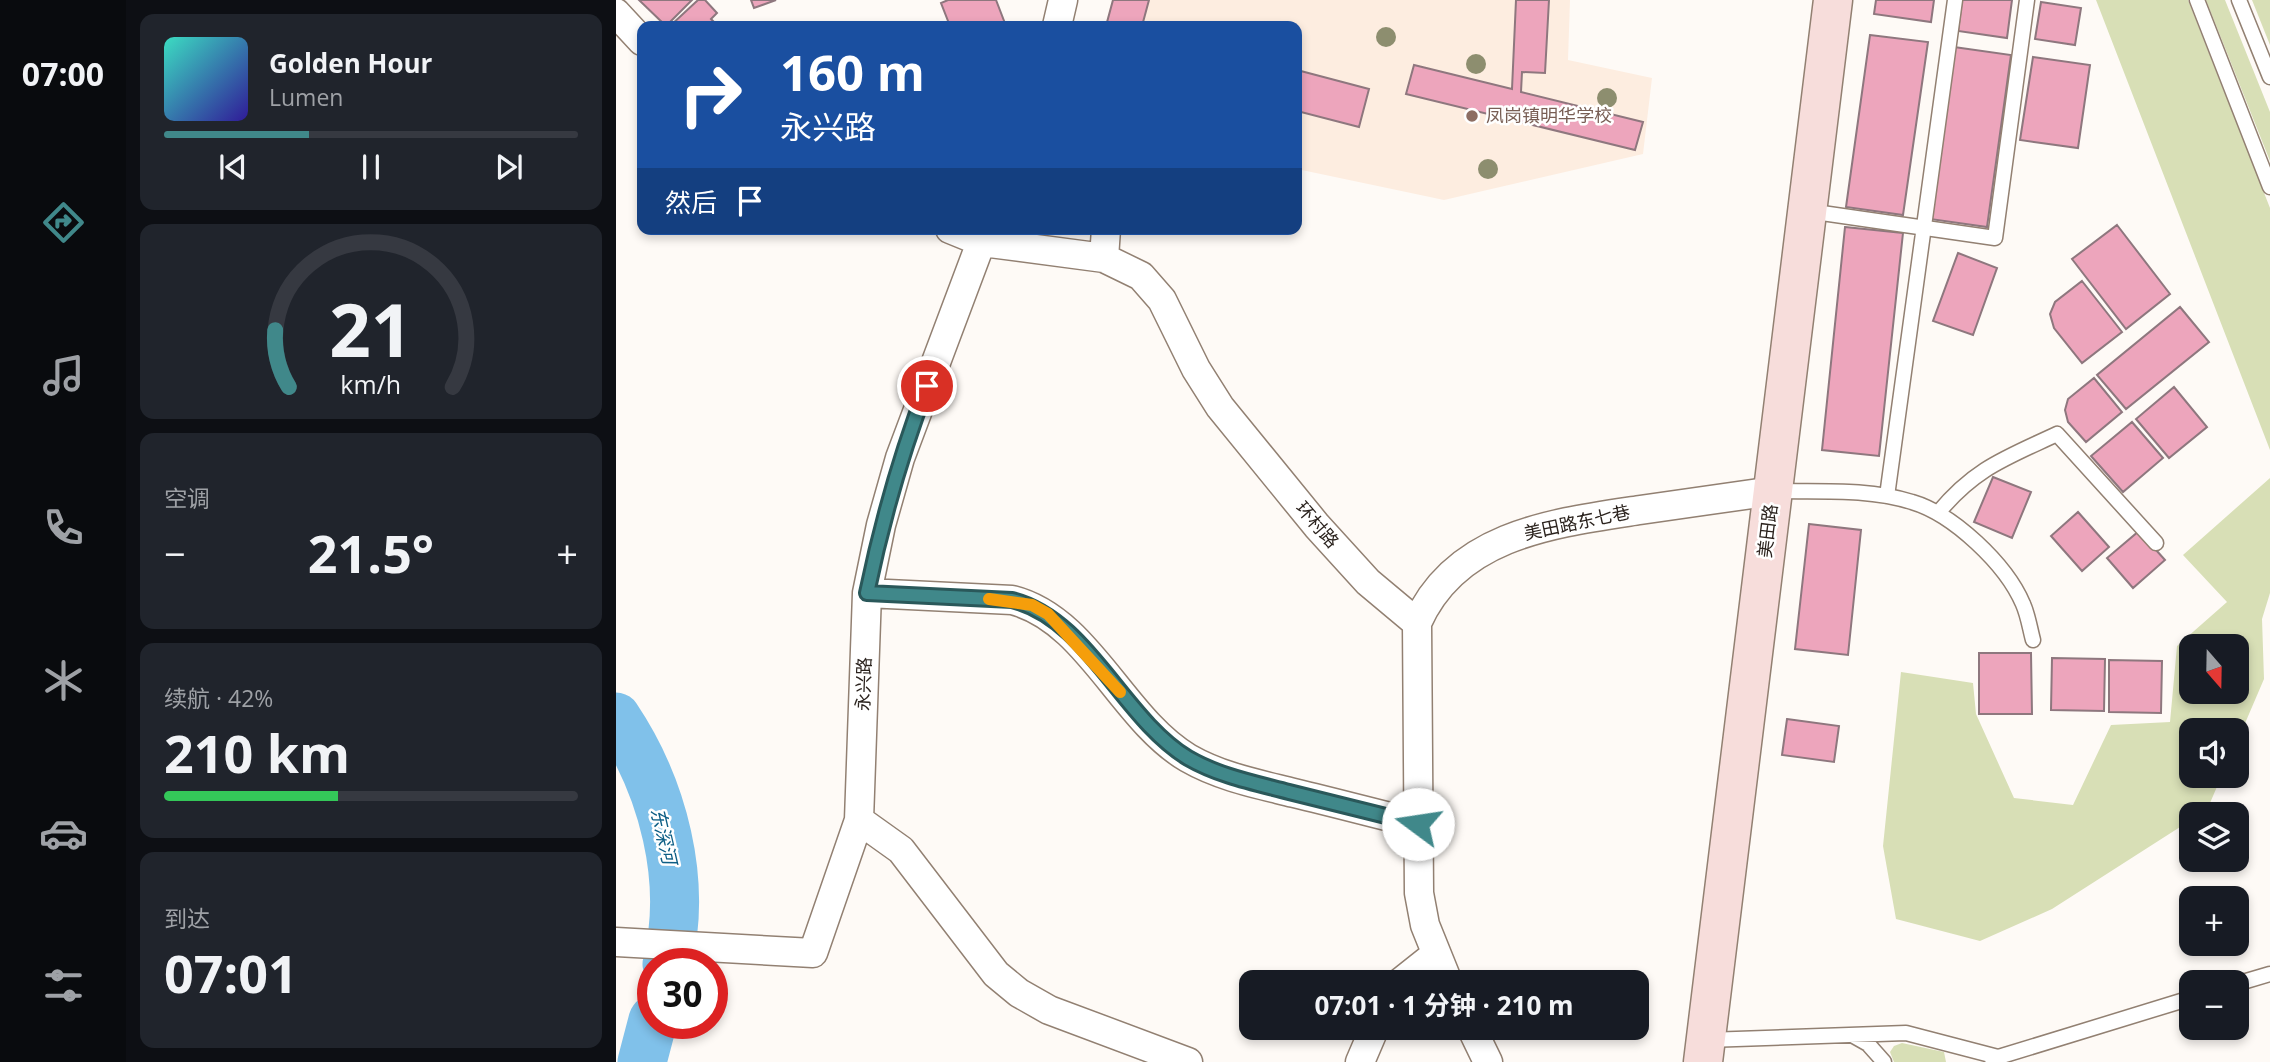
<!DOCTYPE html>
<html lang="zh">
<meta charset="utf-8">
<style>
:root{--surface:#171b24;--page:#20242c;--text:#f1f3f6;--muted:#9ea1a6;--line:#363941;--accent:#40888a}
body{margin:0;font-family:"Open Sans","Noto Sans SC",sans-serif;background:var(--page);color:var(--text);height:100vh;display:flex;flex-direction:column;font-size:26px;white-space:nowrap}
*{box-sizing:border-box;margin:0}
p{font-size:23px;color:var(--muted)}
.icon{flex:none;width:38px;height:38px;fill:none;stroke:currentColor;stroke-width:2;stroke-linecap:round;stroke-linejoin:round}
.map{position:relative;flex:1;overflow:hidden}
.panel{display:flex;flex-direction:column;gap:14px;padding:14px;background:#0d0f14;width:490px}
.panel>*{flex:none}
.guide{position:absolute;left:21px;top:21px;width:665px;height:214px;border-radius:14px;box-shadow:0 4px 10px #0003;background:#1a4fa0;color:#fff;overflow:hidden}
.needle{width:46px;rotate:160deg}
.fabs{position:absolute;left:1563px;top:634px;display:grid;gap:14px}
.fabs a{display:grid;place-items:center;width:70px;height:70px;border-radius:14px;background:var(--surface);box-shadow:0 4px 10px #0003;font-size:35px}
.speed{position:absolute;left:21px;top:948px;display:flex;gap:14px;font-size:35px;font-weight:700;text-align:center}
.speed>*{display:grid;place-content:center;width:91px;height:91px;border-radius:50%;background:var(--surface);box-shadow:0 4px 10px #0003;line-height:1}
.speed .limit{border:10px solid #d22;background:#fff;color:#111}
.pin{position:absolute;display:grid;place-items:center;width:60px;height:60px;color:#fff;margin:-30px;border:4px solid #fff;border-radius:50%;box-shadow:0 2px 7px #0007}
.me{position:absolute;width:77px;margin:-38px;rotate:284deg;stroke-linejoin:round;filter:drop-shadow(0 0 5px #0008)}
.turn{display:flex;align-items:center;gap:24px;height:147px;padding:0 28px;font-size:32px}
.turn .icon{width:91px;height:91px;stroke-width:2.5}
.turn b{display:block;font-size:49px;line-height:60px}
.then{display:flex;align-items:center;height:66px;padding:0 28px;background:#0003;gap:14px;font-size:26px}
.big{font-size:52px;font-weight:700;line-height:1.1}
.panel .card{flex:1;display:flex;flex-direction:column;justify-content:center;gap:10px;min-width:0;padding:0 24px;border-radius:14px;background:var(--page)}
.panel .dial{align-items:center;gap:0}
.dial svg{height:182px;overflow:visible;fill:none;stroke:var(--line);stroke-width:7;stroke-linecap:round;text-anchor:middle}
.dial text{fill:var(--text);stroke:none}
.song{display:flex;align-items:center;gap:21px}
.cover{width:84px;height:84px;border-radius:10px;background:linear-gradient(135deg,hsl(170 70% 55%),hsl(250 70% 35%))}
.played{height:7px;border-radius:4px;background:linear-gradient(90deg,var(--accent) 35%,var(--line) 35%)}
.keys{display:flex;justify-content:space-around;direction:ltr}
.heat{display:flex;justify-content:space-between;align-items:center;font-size:38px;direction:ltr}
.charge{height:10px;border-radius:5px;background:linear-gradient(90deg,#34c759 42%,var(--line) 0)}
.trip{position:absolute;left:623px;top:970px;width:410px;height:70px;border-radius:14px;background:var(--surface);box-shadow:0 4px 10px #0003;font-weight:700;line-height:70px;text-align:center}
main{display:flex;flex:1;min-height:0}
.menu{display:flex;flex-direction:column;width:126px;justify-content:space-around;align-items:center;background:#090b0e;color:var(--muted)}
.menu .icon{width:49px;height:49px}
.menu .selected{color:var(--accent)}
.menu b{font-size:32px;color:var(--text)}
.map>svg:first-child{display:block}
</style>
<main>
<nav class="menu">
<b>07:00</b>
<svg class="icon selected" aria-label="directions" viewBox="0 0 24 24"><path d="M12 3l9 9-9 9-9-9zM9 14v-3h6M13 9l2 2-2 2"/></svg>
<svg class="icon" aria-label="music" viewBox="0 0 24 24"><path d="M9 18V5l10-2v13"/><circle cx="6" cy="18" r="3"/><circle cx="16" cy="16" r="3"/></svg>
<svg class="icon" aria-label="phone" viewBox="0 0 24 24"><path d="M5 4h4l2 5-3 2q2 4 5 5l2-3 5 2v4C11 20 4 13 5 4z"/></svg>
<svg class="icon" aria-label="climate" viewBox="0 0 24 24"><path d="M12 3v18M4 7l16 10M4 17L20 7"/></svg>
<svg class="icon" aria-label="car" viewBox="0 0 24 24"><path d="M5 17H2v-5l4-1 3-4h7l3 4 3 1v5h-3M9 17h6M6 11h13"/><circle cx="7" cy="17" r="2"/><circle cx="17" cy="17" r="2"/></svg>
<svg class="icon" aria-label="filters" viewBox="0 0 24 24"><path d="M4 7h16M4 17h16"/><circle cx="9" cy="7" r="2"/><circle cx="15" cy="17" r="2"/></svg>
</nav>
<section class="panel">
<div class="card">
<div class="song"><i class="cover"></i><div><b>Golden Hour</b><p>Lumen</p></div></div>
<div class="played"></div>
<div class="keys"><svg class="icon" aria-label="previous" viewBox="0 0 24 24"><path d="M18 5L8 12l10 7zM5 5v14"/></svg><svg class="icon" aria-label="pause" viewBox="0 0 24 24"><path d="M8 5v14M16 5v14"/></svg><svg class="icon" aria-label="next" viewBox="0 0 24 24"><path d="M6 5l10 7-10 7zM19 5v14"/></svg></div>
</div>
<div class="card dial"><svg viewBox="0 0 100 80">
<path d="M14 69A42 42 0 1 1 86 69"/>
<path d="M14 69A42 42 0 0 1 8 44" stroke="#40888a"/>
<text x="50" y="56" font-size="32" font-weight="700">21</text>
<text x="50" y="72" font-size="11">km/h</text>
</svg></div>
<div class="card"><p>空调</p>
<div class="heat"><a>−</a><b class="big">21.5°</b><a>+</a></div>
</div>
<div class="card"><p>续航 · 42%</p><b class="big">210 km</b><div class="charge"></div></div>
<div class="card"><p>到达</p><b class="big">07:01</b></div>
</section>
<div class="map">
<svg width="1654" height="1062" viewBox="0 0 1654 1062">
<rect width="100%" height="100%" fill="#fefaf6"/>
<path fill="#fdede0" d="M496,0H954L952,60L1036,78L1027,154L828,200L681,169V26H489Z"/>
<path fill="#d8dfb6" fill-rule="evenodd" d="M1480,0H1572L1654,208V450Z
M1590,0H1609L1654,112V161Z
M1636,0H1654V45Z
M1654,478V593L1646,619L1648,679L1621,742L1620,730H1575V775H1606L1591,810L1575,814V820L1436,909L1364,941L1280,919L1267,846L1285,672L1357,683L1360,714L1398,798L1457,805L1495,725L1554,722L1561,646L1611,602L1567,555ZM1575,646H1620V691H1575Z
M1286,1043L1328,1052L1330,1062H1278L1274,1052L1278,1046Z"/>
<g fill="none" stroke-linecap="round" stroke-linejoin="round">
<path stroke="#80c1ea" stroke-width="49" d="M0,717C47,787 72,881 51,964
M26,1062L37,1020"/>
</g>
<path fill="#eda5bc" stroke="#8e777e" stroke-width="2" d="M23,0H76L50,26Z
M82,0H89L101,13L95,19L102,26H54Z
M135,0H160L138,8Z
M332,0H380L390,26H334L325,3Z
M497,0H533L526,26H490Z
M900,0H933L929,73L906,72L905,92L1027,122L1019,150L790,94L798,65L896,89Z
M1260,0H1318L1315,22L1258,14Z
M1346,0H1396L1391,38L1342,31Z
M1425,2L1465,8L1459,45L1419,39Z
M1254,35L1312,42L1287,215L1230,207Z
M1338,47L1395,55L1371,227L1314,219Z
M1417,57L1474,65L1462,148L1404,140Z
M681,70L753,89L743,127L681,111Z
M1501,225L1554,294L1510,329L1456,259Z
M1229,227L1287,233L1263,456L1206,450Z
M1342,253L1381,268L1357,335L1317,321Z
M1466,281L1506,332L1466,363L1438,328L1434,314L1439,302Z
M1564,307L1593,342L1510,409L1481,375Z
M1478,378L1506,412L1470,442L1452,422L1449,410L1452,399Z
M1558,387L1591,427L1553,458L1520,419Z
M1516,422L1547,458L1507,492L1475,456Z
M1377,477L1415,492L1396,538L1358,522Z
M1462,512L1493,547L1466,571L1435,536Z
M1193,524L1245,530L1232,655L1179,649Z
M1523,531L1549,560L1517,588L1491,558Z
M1363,653H1415L1416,714H1363Z
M1436,658L1489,659L1488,711L1435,710Z
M1493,660L1546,661L1545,713L1493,712Z
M1171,719L1223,726L1218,762L1166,755Z"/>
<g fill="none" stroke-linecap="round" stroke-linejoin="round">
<defs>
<path id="lane" d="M1581,0L1654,187
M1623,0L1654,77
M1192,211L1379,238L1411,0
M1158,491C1203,492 1252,488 1296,502C1337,514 1390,564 1407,604C1412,615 1414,629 1417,640
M1271,496L1339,0
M1322,513C1359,468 1390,458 1441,434L1540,543
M1620,984L1654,974
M1236,1035L1252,1044L1268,1062
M1091,1040L1290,1033L1382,1057
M1376,1059L1575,998"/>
<path id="street" d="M0,13L26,41
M441,26L447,0
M334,229L366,242L488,258L525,276L546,300L580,369L604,407L701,526L752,582L801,623L803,893L809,925L832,982
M488,258L490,229
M251,593L396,600C472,619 506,719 572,758C605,777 642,784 678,793C720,803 761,814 802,824
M801,623C840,534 938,523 1024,510C1068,504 1113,497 1157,491
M243,820L285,850L380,974L403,993L433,1010L572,1062
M0,942L197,953L243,820L251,593L265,525L284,458L370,229
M785,982L819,955
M855,1027L872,1062
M744,1062L759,1027"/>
<path id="secondary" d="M1087,1062L1217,0"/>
</defs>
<use href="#lane" stroke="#928072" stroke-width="17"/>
<use href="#street" stroke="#928072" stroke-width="31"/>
<use href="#secondary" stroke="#928072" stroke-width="41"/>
<use href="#lane" stroke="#fff" stroke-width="14"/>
<use href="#street" stroke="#fff" stroke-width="28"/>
<use href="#secondary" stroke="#f7dddb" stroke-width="38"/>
</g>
<g fill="#8d8e6f">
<circle cx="770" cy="37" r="10"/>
<circle cx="860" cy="64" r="10"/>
<circle cx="991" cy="98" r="10"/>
<circle cx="872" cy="169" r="10"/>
</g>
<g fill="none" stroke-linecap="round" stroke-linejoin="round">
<defs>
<path id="route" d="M311,386C285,454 266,521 251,593L396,600C472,619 506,718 572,758C603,776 639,783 673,792C716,803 759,813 802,824"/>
</defs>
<use href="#route" stroke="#2a585a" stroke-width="18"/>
<use href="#route" stroke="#40888a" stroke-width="12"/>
<path stroke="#f59e0b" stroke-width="12" d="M373,599L416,605L432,614L504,692"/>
</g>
<circle fill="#8d6e63" stroke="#fff" stroke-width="2.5" cx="856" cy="116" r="7"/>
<g text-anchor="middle" stroke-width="5" stroke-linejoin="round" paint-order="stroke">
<g font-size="18" fill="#785e54" stroke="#fff" text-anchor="start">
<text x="870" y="122">凤岗镇明华学校</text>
</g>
<g font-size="18" fill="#2b231e" stroke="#fff">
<text transform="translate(961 523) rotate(-12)" y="6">美田路东七巷</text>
<text transform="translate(701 525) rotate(49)" y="6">环村路</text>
<text transform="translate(1152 531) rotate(-83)" y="6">美田路</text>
<text transform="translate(248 684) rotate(-88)" y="6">永兴路</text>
</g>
<g font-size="19" font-style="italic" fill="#0d5e85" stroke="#fff">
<text transform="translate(48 836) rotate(77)" y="7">东深河</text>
</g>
</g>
</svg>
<div class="fabs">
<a><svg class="needle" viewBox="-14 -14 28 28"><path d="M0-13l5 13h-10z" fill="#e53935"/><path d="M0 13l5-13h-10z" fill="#9ea1a6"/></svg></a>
<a><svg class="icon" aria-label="sound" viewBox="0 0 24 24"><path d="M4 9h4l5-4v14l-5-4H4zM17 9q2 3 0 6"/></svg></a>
<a><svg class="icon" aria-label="layers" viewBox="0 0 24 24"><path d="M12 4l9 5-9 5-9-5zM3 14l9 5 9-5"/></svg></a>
<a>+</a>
<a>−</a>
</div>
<div class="speed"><div class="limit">30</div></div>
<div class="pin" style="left:311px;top:386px;background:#d93025"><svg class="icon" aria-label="arrive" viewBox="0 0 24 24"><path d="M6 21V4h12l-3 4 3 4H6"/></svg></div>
<svg class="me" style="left:802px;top:824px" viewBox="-20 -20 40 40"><circle r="19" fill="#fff"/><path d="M0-13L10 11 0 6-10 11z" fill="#40888a"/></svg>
<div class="trip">07:01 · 1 分钟 · 210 m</div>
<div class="guide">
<div class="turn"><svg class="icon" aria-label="right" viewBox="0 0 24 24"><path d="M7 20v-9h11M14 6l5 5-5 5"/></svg><div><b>160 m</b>永兴路</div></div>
<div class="then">然后<svg class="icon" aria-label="arrive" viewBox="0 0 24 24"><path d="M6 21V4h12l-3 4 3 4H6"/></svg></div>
</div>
</div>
</main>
